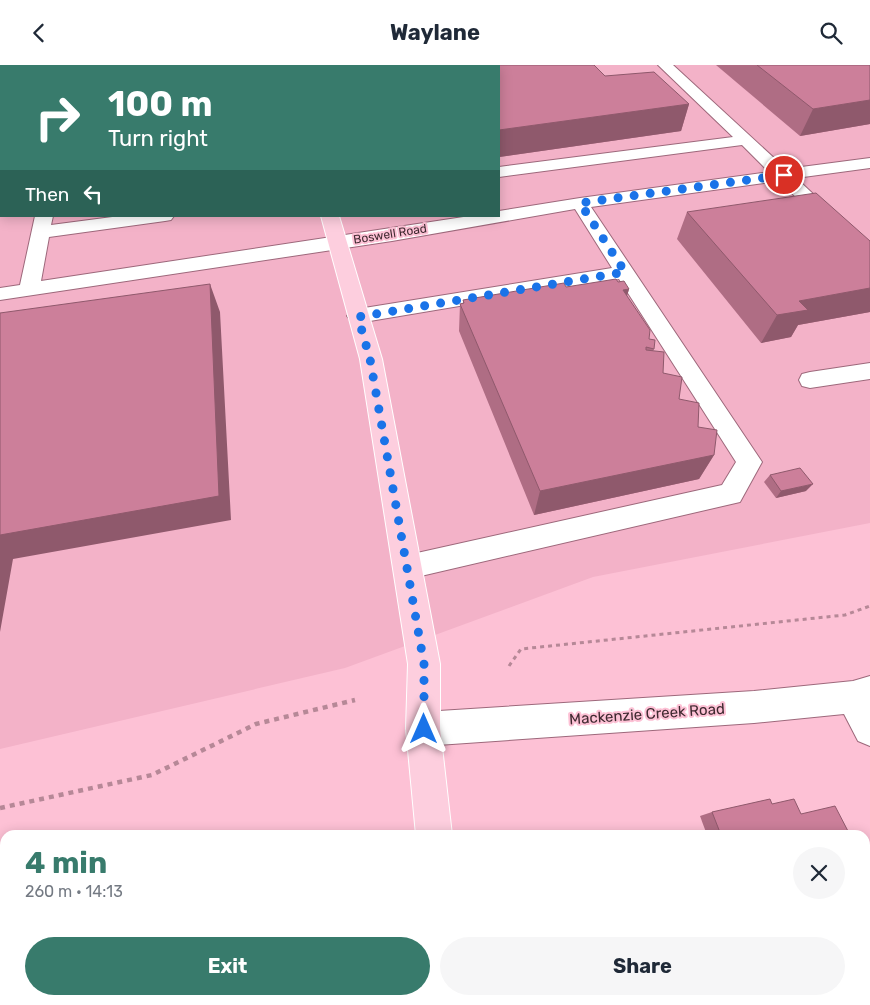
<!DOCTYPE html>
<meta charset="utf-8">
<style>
:root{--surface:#fff;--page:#f6f6f7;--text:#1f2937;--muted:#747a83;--accent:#387b6c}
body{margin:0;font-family:Rubik,sans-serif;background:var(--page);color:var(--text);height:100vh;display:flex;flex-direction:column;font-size:19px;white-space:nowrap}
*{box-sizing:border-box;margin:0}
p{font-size:16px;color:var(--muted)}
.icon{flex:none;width:28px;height:28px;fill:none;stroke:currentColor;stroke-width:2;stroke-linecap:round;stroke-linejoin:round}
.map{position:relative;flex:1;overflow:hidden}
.details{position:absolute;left:0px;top:765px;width:870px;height:175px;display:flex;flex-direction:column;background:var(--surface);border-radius:15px 15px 0 0;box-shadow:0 2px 12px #0003}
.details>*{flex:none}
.guide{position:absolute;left:0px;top:0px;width:500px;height:152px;box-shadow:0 2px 12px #0003;background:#387b6c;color:#fff;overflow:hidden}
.pin{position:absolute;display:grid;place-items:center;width:42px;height:42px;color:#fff;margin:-21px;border:2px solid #fff;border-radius:50%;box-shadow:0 1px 5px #0007}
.me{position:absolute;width:55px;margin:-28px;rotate:0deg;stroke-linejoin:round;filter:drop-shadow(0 0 4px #0008)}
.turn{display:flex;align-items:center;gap:18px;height:105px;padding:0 25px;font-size:22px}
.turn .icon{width:65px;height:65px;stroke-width:2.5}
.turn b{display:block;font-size:35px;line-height:42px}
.then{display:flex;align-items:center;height:48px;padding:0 25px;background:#0003;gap:10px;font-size:19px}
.round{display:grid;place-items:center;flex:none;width:52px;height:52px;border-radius:26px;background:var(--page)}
.headline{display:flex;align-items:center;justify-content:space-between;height:85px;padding:0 25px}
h1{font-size:30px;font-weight:700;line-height:38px;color:var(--accent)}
.button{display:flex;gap:10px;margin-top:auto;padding:10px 25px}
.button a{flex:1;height:58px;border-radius:30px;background:var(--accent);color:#fff;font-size:20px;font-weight:700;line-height:58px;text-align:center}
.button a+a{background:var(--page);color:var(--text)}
header{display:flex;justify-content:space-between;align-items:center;height:65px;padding:0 25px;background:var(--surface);font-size:22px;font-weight:700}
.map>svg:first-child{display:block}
.built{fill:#f3b2c8;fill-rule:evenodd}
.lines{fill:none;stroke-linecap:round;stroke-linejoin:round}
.minor-casing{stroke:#9d687b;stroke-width:2}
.major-casing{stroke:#fff;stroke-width:2}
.path-far1{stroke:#b68897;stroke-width:3;stroke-dasharray:4 4;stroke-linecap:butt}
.path{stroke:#b68897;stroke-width:4.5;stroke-dasharray:5 5;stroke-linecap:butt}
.minor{fill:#fff;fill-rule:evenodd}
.major{fill:#fdcede;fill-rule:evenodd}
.wall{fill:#af6d84}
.shaded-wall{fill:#8f596c}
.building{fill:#cc7f9a;stroke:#8f596c}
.route{stroke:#1a73e8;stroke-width:9;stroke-dasharray:0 16.2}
.labels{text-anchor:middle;stroke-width:4;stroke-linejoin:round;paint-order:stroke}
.far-street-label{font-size:12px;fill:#3f2930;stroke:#fdc1d5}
.street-label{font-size:15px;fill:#3f2930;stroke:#fdc1d5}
</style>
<header><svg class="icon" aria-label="back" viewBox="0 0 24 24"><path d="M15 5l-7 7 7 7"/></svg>Waylane<svg class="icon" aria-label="search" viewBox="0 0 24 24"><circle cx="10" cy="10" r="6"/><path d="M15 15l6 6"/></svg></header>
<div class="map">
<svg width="870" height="940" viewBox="0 0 870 940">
<rect width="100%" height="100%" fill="#fdc1d5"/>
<!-- built -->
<path class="built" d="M0 0H870V458L593 512 345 603 0 684ZM1 1H499V151H1Z"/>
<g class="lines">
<defs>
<g id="minor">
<rect x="65" y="0" width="14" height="1"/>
<polygon points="221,0 235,0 236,1 222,1"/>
<polygon points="369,0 383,0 384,1 370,1"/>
<polygon points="658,0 673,0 786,104 870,93 870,103 796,113 870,182 870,198 863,196 779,116 591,142 762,397 740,437 408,514 398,511 394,502 398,493 408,490 722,420 736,397 619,214 358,258 351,256 347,251 351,246 358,244 612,203 575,144 392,176 0,235 0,223 20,220 35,151 53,151 51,160 120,151 174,151 171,155 165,156 49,172 41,216 470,151 499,151 499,146 580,133 769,107 742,80 499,112 499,102 733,72"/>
<polygon points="870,298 870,314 810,323 802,321 799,315 802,309 810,307"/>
<polygon points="870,611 870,681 858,676 844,649 754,658 423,681 411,676 406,664 411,652 423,647 754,626 853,616"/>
</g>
<g id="major">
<rect x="281" y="0" width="14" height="1"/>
<polygon points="321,151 339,151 382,294 440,599 440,664 452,770 416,770 406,664 408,599 360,294"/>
<rect x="422" y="935" width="42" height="5"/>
</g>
</defs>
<!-- minor casing -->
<use href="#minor" class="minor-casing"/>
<!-- major casing -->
<use href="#major" class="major-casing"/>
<!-- path-far1 -->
<polyline class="path-far1" points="509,601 521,584 845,550 870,541"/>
<!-- path -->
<polyline class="path" points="0,743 152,710 256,659 355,635"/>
<!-- minor -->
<use href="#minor" class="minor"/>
<!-- major -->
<use href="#major" class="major"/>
</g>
<!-- wall -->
<g class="wall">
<polygon points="405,0 594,0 605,11 689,39 681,66 499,92 499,1 406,1"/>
<polygon points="716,0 870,0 870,59 800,71"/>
<polygon points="687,147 870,176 870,247 798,260 791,272 761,278 677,174"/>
<polygon points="618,217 629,224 627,231 654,284 653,286 663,308 679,334 698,362 714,390 699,414 534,450 459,266 460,239 463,238 463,235 566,222"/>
<polygon points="770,410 806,426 776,433 764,417"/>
<polygon points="772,739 801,749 850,770 707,770 700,751 712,747"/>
<polygon points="870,848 870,940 753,940 751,935 865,935 865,850"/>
</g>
<!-- shaded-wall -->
<g class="shaded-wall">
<polygon points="870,35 870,59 800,71 813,44"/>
<polygon points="689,39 681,66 499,92 499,65"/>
<polygon points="210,219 220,247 231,455 13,494 0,567 0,470"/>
<polygon points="870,223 870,247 798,260 791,272 761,278 777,250 799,236"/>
<polygon points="629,224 621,251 623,225"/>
<polygon points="714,390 699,414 534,450 540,426"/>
<polygon points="813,419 806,426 776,433 781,426"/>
<polygon points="0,844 5,846 5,854 0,852"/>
<polygon points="5,897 5,933 1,940 0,940 0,906"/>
<polygon points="127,935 144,935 141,940 124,940"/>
</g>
<!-- building -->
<g class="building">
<rect x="75" y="0" width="124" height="1"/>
<polygon points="421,0 594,0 605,11 654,7 689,39 499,65 499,1 422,1"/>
<polygon points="757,0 870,0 870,35 813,44"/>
<polygon points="816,128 870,176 870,223 799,236 808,245 777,250 687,147"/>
<polygon points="616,214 618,217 624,216 629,224 623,225 650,265 649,274 655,275 654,284 646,282 646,285 664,287 663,308 682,312 679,334 699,338 698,362 717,365 714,390 540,426 460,239 464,238 463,235 564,218 566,222"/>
<polygon points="210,219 219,431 0,470 0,248"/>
<polygon points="800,403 813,419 781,426 770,410"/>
<polygon points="770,734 772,739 794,734 801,749 835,741 850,770 721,770 712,747"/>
<polygon points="0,852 5,854 5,897 0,906"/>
<polygon points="870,858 870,940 774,940 772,935 865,935 865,859"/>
<polygon points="52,935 127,935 124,940 55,940 56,939"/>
</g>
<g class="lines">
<!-- route -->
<polyline class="route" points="424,664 424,599 370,294 358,252 625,207 580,138 784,110"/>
</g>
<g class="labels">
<!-- far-street labels -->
<g class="far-street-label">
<text transform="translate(390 169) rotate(-9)" y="4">Boswell Road</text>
</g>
<!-- street labels -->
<g class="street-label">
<text transform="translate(647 649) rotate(-4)" y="5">Mackenzie Creek Road</text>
</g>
</g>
</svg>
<div class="pin" style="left:784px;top:110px;background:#d93025"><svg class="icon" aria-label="arrive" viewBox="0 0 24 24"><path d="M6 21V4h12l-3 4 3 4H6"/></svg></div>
<svg class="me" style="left:424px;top:664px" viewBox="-20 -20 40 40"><path d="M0-17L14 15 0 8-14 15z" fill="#1a73e8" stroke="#fff" stroke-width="4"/></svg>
<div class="guide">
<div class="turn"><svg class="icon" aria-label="right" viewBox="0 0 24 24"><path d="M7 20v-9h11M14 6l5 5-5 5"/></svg><div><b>100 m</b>Turn right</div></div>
<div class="then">Then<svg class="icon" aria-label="left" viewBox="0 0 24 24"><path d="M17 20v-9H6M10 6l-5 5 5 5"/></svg></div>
</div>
<section class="details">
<div class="headline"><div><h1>4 min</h1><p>260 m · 14:13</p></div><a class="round"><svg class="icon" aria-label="close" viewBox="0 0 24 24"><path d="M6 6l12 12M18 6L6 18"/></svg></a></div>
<div class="button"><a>Exit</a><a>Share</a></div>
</section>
</div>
